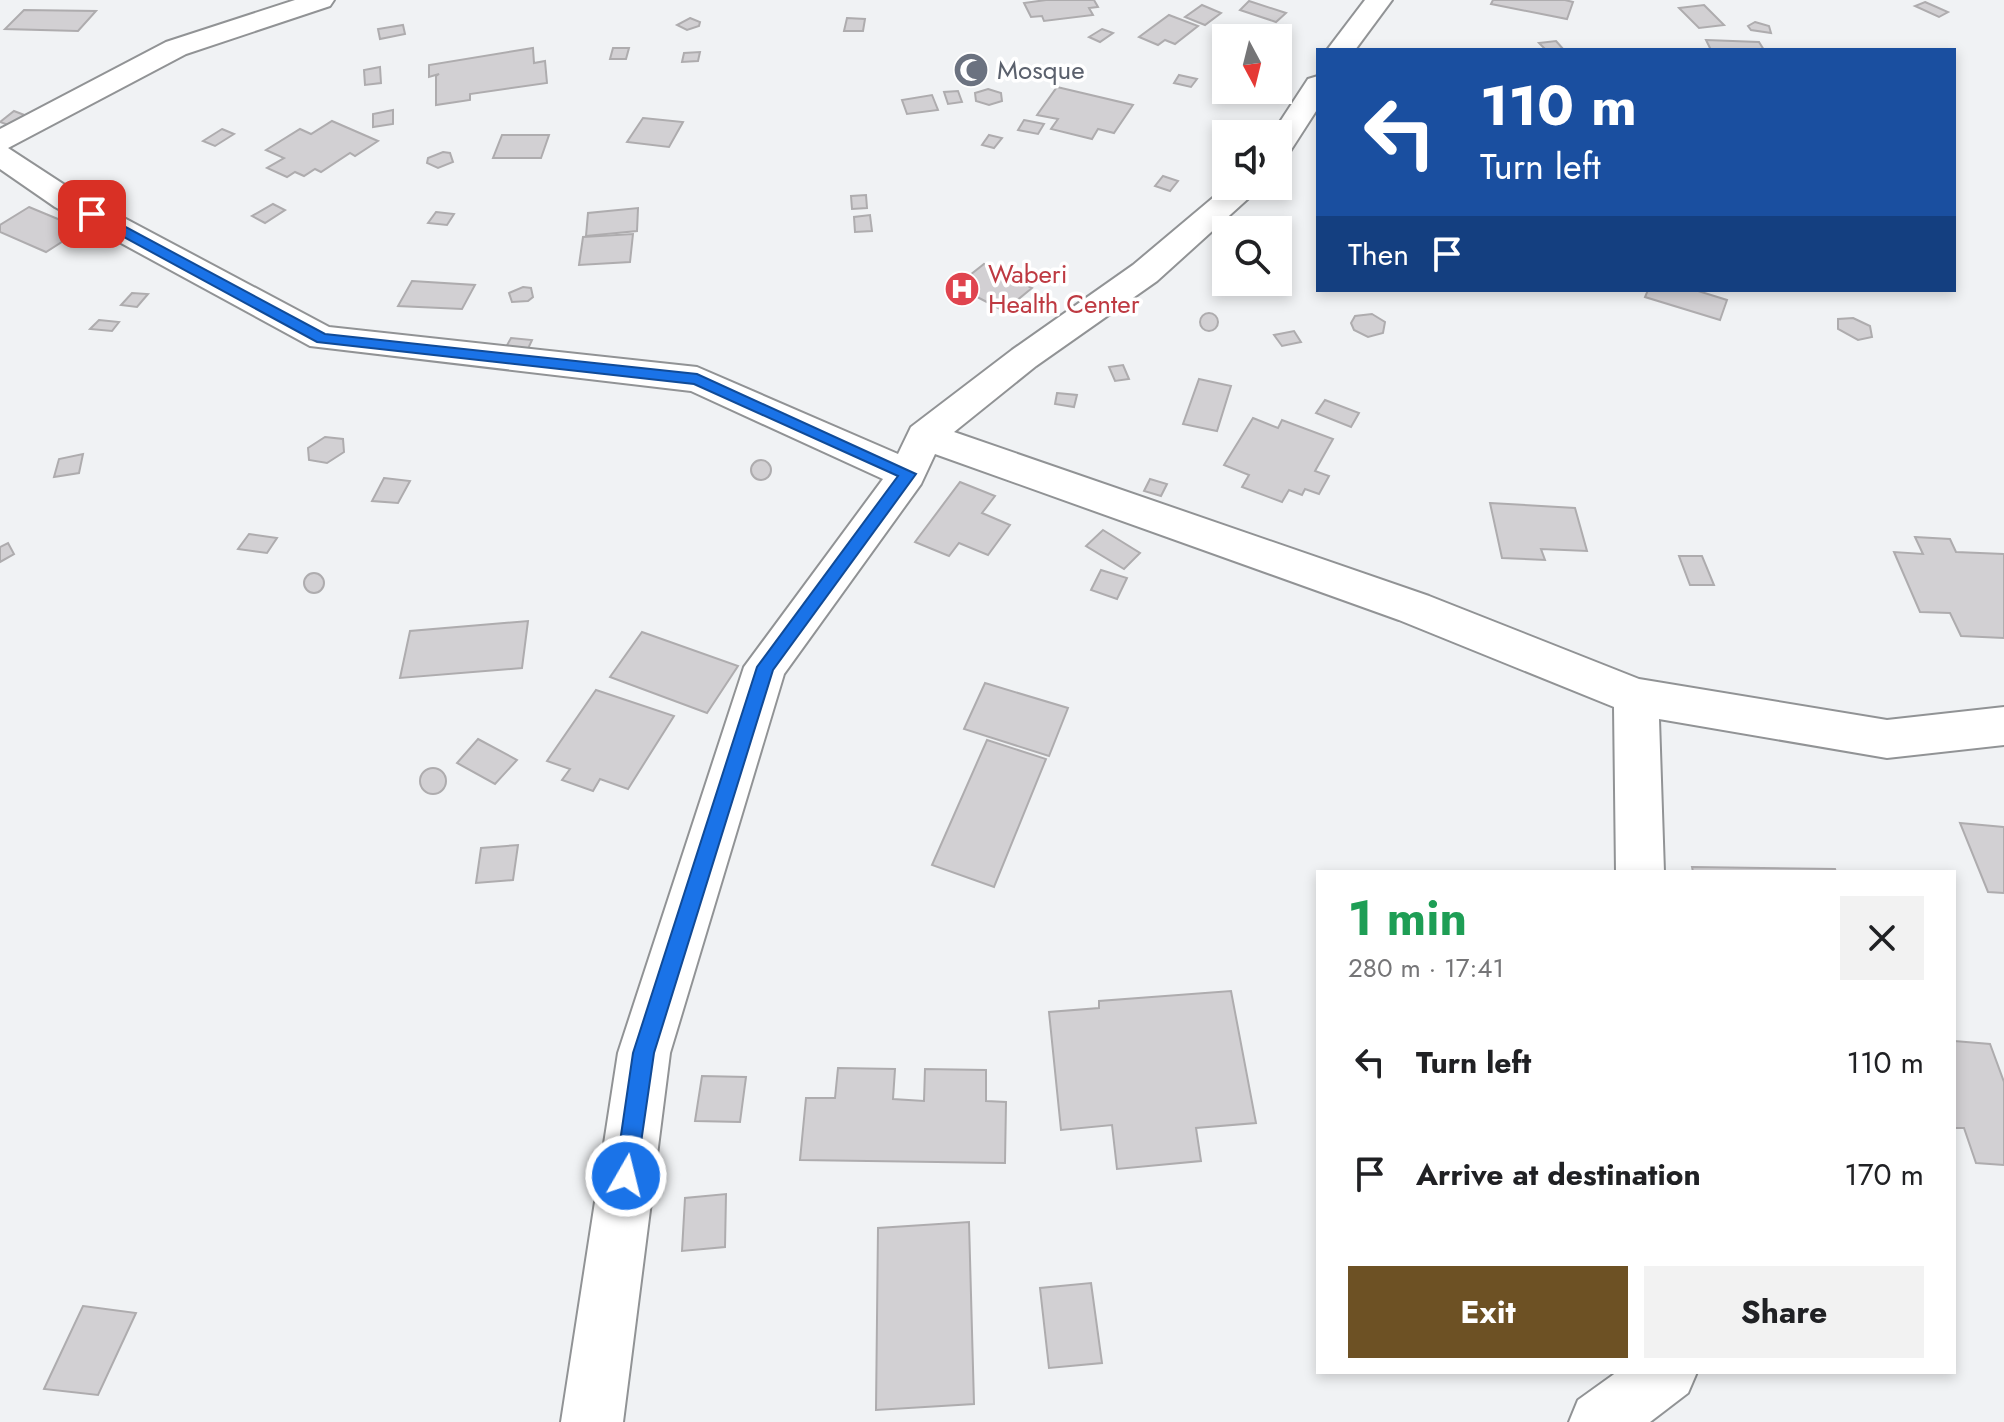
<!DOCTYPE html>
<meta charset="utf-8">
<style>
:root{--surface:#fff;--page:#f2f2f2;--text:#202124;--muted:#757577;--accent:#6d5124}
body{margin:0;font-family:Jost,sans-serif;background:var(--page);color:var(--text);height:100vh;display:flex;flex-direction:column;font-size:30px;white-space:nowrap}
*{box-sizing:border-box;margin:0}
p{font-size:26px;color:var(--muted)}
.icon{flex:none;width:44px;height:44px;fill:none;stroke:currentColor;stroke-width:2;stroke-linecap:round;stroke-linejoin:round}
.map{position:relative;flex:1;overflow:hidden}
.side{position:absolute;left:1316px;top:870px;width:640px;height:504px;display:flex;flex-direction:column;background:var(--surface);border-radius:0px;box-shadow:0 4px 12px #0003}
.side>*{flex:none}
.guide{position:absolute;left:1316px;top:48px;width:640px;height:244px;border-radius:0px;box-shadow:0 4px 12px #0003;background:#1a4fa0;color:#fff;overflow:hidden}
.needle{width:52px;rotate:173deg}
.buttons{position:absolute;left:1212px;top:24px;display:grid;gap:16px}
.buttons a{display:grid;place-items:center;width:80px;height:80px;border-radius:0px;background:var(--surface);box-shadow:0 4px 12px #0003;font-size:40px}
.pin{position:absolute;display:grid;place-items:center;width:68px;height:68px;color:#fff;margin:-34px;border-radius:16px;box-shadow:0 4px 12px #0006}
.me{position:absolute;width:88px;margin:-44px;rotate:8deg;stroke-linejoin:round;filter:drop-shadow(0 0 6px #0008)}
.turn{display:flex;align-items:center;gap:28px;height:168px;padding:0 32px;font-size:36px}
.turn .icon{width:104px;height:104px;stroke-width:2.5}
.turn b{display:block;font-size:56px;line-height:68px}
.then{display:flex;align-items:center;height:76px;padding:0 32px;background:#0003;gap:16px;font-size:30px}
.round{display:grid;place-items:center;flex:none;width:84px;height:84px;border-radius:0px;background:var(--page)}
.headline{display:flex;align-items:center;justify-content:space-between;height:136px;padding:0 32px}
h1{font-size:48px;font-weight:700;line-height:60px;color:#1e9e55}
.cta{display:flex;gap:16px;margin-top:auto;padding:16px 32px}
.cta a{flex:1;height:92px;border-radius:0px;background:var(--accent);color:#fff;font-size:32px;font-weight:700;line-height:92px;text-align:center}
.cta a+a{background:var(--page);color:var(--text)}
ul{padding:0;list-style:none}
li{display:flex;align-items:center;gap:24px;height:112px;padding:0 32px}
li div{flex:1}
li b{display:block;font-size:30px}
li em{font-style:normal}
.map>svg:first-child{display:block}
.building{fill:#d2d0d3;stroke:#aeacae;stroke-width:2}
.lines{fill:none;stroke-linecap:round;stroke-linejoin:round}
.street-casing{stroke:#919395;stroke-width:4}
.street{fill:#fff;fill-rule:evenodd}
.route{fill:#1a73e8;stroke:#114b97;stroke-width:2}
.labels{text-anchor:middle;stroke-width:7;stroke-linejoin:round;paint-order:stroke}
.far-worship-label{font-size:26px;fill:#5b616d;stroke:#fff;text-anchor:start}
.far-health-label{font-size:26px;fill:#be3a42;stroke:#fff;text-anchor:start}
</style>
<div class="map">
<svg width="2004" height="1422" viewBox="0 0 2004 1422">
<rect width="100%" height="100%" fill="#f0f2f4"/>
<!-- building -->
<g class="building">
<polygon points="1046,0 1094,0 1098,7 1089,8 1093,15 1044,21 1042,16 1031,17 1024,3"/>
<polygon points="1493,0 1565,0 1573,2 1567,19 1491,4"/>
<polygon points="1249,1 1286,13 1276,22 1240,10"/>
<polygon points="1925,2 1948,12 1939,17 1915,6"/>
<polygon points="1202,5 1221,13 1205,25 1185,17"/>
<polygon points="1704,5 1724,25 1699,28 1679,8"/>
<polygon points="24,10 96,11 78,31 5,29"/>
<polygon points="1169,15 1198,26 1175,44 1165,40 1158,45 1139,37"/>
<polygon points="690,18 700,22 699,26 687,30 677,25"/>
<polygon points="847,18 865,19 863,31 844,31"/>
<polygon points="1755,22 1769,26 1771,33 1751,30 1748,26"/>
<polygon points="403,25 405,34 380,39 378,29"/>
<polygon points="1102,29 1113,33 1100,42 1089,37"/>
<polygon points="1706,40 1759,42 1764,50 1711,50"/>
<polygon points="1556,41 1564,50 1546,50 1539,43"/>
<polygon points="533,48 534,63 545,61 547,83 470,94 470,100 436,105 436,76 439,74 429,77 429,65"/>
<polygon points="613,48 629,48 626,59 610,59"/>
<polygon points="700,52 698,61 682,62 684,53"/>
<polygon points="380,67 381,83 365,85 364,70"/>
<polygon points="1179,75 1197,79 1191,87 1174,83"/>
<polygon points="1057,87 1133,105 1114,133 1098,129 1092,139 1051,129 1058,119 1037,115"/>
<polygon points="988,89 1001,93 1002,101 989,105 976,101 975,93"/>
<polygon points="958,91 962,102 948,104 944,92"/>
<polygon points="932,95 938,110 907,114 902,100"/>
<polygon points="393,110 393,124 373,127 373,114"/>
<polygon points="14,111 27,116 11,126 0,122"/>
<polygon points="643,118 683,122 669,147 627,142"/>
<polygon points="1024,120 1044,124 1038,134 1018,130"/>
<polygon points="332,121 378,141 355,156 350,153 321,172 315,169 304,176 295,172 287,177 267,168 284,158 266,150 300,129 311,134"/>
<polygon points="222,129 234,134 215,146 203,141"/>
<polygon points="502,135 549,135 541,158 493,158"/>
<polygon points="989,135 1002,138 994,148 982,145"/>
<polygon points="443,152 450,153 453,162 438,168 427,163 428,158"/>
<polygon points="1163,176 1178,181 1170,191 1155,186"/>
<polygon points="866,195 867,208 852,209 851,196"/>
<polygon points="273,204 285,210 265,223 252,216"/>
<polygon points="29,207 82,229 46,252 0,232 0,225"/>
<polygon points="638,208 637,231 586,236 588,213"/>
<polygon points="436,212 454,214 447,225 428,223"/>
<polygon points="870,215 872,231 855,232 854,217"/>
<polygon points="633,234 630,262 579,265 583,237"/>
<polygon points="984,264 1032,288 1004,311 956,286"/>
<polygon points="412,281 475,285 462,309 398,306"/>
<polygon points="523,287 531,288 533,297 528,301 512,302 509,293"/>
<polygon points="1648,290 1695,290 1727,300 1720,320 1645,297"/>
<polygon points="132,293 148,294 137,307 121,305"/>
<circle cx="1209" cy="322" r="9"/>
<polygon points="1372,314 1385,322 1383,333 1368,337 1354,330 1351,323 1355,316"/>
<polygon points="1853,318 1870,326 1872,337 1858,340 1838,329 1838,319"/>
<polygon points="99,320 119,322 112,331 90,329"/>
<polygon points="1294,331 1301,342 1282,346 1274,335"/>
<polygon points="511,338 532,340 527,351 505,349"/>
<polygon points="1123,365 1129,379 1115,381 1109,367"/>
<polygon points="1199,379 1231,386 1217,431 1183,424"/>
<polygon points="1057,393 1077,395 1074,407 1055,404"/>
<polygon points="1325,400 1359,413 1351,427 1316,413"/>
<polygon points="1253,418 1278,428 1282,420 1333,439 1315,471 1329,476 1319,494 1305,489 1302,495 1289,490 1282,502 1242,487 1249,475 1224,465"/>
<polygon points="325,437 343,439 344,452 327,463 309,460 308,448"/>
<polygon points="83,454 79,473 54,477 59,459"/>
<circle cx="761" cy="470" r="10"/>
<polygon points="384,478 410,481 398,503 372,501"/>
<polygon points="1150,479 1167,484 1161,496 1144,491"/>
<polygon points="960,482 995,496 982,513 1010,525 988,555 959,543 949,556 915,542"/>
<polygon points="1490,503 1575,508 1587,551 1541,549 1545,560 1502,558"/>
<polygon points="1103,530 1140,553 1124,569 1086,546"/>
<polygon points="249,534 277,538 267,553 238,549"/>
<polygon points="1915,537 1950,539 1956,552 2004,554 2004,638 1961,636 1950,613 1920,612 1894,552 1923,554"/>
<polygon points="8,543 14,554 0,562 0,547"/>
<polygon points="1679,556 1702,556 1714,585 1690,585"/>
<polygon points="1101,570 1127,578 1117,599 1091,590"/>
<circle cx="314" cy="583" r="10"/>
<polygon points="528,621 522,668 400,678 410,631"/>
<polygon points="642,632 738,666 707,713 610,677"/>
<polygon points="985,683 1068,708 1049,756 964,729"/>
<polygon points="596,690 674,716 628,789 600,779 593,791 562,780 570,769 547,761"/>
<polygon points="478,739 517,760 495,784 457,763"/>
<polygon points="987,740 1046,759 994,887 932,865"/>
<circle cx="433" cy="781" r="13"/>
<polygon points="1960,823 2004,827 2004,893 1988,892"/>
<polygon points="518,845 513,880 476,883 481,848"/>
<polygon points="1692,867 1835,869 1836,872 1693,872"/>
<polygon points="1231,991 1256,1123 1196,1128 1201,1161 1117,1169 1112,1125 1061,1130 1049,1012 1099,1008 1099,1001"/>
<polygon points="1954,1041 1990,1044 2004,1082 2004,1165 1976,1163 1964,1128 1954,1128"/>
<polygon points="838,1068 895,1069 893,1099 924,1101 925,1069 986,1070 986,1101 1006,1102 1005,1163 800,1160 806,1098 835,1098"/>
<polygon points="702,1076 746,1077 740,1122 695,1121"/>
<polygon points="726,1194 725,1247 682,1251 685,1198"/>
<polygon points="969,1222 974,1404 876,1410 878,1228"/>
<polygon points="1091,1283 1102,1363 1049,1368 1040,1288"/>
<polygon points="83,1306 136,1313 98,1395 44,1389"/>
</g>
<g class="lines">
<defs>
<g id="street">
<polygon points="295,0 334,0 330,6 186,54 8,148 77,193 329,327 697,367 898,454 911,427 1012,350 1133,265 1227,186 1262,186 1157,281 1036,366 954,432 1429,596 1639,679 1887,720 2004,707 2004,745 1887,758 1659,719 1664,872 1616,872 1614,707 1399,620 935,454 921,484 784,674 670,1053 623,1422 561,1422 618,1053 744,667 883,479 691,391 310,346 55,207 0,169 0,129 166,42"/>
<polygon points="1365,0 1392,0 1355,50 1327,50"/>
<polygon points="1318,76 1318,108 1289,153 1278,156 1278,134 1272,134 1308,79"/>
<polygon points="1617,1372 1697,1372 1688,1393 1650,1422 1569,1422 1578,1400"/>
</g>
</defs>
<!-- street casing -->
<use href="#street" class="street-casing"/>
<!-- street -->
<use href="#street" class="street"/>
</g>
<!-- route -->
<polygon class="route" points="87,211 96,211 325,334 697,374 916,474 773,670 654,1053 635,1184 626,1188 618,1184 615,1176 633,1053 757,667 898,476 694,384 317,342 87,217"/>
<!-- icons -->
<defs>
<symbol id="mosque-disc" viewBox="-11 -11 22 22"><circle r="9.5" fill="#6b7280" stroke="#fff"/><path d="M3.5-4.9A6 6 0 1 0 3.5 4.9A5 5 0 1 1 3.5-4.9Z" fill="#fff"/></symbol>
<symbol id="hospital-disc" viewBox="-11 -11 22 22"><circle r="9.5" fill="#e0444e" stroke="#fff"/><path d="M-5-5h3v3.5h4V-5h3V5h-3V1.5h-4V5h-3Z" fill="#fff"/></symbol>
</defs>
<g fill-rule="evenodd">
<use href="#mosque-disc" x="951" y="50" width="40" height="40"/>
<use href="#hospital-disc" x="942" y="269" width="40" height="40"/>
</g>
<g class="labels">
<!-- far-worship labels -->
<g class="far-worship-label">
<text x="997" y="79">Mosque</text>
</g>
<!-- far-health labels -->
<g class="far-health-label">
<text x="988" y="283">Waberi<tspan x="988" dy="30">Health Center</tspan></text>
</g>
</g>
</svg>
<div class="buttons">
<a><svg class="needle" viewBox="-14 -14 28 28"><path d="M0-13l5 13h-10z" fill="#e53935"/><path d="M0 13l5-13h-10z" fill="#757577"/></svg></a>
<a><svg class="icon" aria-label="sound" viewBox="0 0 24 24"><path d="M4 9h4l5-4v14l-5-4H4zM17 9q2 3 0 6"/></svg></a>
<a><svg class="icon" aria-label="search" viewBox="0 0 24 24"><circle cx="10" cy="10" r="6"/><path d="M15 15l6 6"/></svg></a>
</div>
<div class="pin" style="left:92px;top:214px;background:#d93025"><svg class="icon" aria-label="arrive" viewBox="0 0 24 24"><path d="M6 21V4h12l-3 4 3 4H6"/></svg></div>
<svg class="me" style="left:626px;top:1176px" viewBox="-20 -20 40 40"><circle r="17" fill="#1a73e8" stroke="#fff" stroke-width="3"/><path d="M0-11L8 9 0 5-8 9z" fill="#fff"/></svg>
<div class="guide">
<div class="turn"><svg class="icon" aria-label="left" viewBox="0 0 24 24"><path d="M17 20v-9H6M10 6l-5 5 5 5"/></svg><div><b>110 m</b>Turn left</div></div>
<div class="then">Then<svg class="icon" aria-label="arrive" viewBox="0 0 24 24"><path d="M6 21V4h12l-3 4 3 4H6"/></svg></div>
</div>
<section class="side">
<div class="headline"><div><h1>1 min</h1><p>280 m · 17:41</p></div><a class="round"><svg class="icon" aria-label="close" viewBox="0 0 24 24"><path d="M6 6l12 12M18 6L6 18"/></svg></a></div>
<ul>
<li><svg class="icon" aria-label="left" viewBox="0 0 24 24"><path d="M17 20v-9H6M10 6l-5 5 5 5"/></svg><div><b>Turn left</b></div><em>110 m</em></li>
<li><svg class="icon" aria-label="arrive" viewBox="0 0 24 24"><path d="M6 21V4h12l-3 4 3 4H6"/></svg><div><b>Arrive at destination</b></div><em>170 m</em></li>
</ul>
<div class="cta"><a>Exit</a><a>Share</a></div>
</section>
</div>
